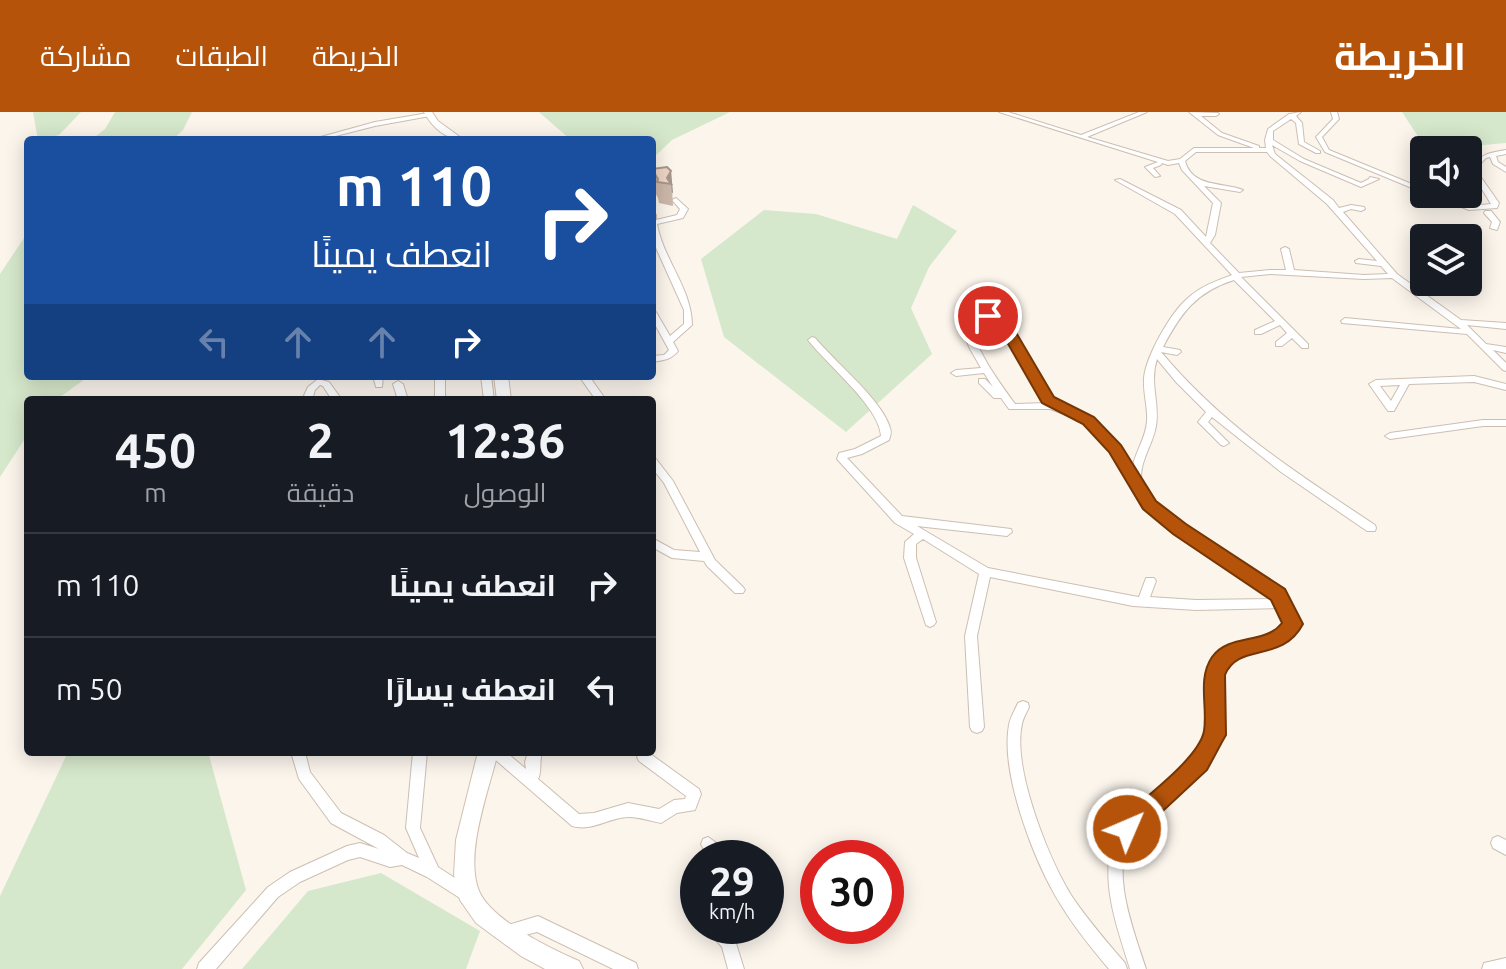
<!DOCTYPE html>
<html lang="ar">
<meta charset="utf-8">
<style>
:root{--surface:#171b24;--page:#242831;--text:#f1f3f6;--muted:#9ea1a6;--line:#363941;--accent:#b45309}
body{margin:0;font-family:Ubuntu,Cairo,sans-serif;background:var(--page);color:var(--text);direction:rtl;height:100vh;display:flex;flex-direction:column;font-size:30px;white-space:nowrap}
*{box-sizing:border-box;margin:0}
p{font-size:26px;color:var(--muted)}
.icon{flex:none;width:44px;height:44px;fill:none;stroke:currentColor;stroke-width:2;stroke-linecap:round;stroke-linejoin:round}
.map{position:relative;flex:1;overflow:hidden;direction:ltr}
.panel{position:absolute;left:24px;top:284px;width:632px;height:360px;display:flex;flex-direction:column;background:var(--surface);border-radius:8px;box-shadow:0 4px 20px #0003;direction:rtl}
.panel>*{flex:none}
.guide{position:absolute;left:24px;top:24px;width:632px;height:244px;border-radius:8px;box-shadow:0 4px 20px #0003;direction:rtl;background:#1a4fa0;color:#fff;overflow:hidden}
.fabs{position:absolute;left:1410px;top:24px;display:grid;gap:16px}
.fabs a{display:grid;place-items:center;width:72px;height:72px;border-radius:8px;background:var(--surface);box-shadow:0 4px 20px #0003;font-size:40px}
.speed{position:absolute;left:680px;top:728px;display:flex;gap:16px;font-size:40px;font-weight:700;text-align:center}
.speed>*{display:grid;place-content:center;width:104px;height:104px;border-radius:50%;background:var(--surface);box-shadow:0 4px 20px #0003;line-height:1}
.speed small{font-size:20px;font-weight:400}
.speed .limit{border:12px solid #d22;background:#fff;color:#111}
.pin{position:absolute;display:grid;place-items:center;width:68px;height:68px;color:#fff;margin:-34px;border:4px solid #fff;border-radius:50%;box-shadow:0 2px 8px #0007}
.me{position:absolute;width:88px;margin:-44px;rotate:45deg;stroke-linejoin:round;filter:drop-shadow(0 0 6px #0008)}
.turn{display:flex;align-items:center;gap:28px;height:168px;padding:0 32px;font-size:36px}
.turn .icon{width:104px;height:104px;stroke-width:2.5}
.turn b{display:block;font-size:56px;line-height:68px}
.lanes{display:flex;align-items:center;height:76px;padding:0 32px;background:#0003;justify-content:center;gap:40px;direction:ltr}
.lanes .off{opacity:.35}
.eta{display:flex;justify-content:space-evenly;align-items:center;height:136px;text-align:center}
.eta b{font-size:48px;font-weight:700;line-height:56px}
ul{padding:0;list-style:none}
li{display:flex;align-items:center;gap:24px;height:104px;padding:0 32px;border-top:2px solid var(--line)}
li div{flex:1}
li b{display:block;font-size:30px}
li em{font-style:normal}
header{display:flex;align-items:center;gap:48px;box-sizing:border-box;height:112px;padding:0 40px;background:var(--accent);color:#fff}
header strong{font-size:38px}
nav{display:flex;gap:44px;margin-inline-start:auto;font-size:28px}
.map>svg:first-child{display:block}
.green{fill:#d6e8cb}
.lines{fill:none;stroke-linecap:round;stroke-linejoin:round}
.street-casing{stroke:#cdbeb2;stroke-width:2}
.secondary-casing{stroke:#d2c0b2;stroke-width:2}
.street{fill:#fff;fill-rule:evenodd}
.secondary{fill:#fff;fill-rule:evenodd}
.wall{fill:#cdb8aa}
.shaded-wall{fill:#a7968b}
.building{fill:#eed6c6;stroke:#a7968b;stroke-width:2}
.route{fill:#b45309;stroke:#753606;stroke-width:2}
</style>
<header>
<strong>الخريطة</strong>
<nav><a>الخريطة</a><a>الطبقات</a><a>مشاركة</a></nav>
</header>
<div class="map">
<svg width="1506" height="857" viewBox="0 0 1506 857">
<rect width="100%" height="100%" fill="#fbf5ec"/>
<!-- green -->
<g class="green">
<polygon points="33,0 81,0 59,23 38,28"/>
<polygon points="115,0 192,0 183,18 172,28 91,28 105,17"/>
<polygon points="539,0 730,0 672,28 652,47 652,28 571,28"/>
<polygon points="1402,0 1506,0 1506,31 1427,38"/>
<polygon points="913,93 957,119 929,155 911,196 932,242 846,320 724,225 701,147 764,98 816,102 897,127"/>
<polygon points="28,120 28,264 89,264 56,288 28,288 28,322 0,365 0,162"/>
<polygon points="68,640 208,640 246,778 182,857 0,857 0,784"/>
<polygon points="381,761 480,819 466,857 242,857 308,779"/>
</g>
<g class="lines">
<defs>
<g id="street">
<path d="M999 0H1008L1081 23 1139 0H1147L1087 25 1168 49 1180 47 1194 36H1254L1218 23 1189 0 1218 1 1219 2 1216 4H1201L1222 21 1259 34V36H1266L1265 28 1268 17 1289 2 1301 0 1296 4 1302 11 1304 30 1320 39V41H1316L1299 32 1296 11 1291 7 1273 19V28L1304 47 1361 71 1369 67 1370 65 1379 67 1361 75 1300 49 1272 33 1275 42 1333 88 1339 96 1351 93 1364 95 1365 97 1361 99 1351 97 1343 100 1397 162 1461 208 1506 211V217L1467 213 1486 232 1506 235V241L1493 238 1506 251V259L1503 258 1467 222 1342 211 1341 209 1345 206 1461 217 1392 166 1364 167 1270 162 1241 165 1308 232V236H1302L1292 226 1282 234H1276V230L1287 221 1280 213 1261 222H1255V218L1275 209 1234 168C1196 180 1181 201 1163 235L1180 238 1181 240 1177 243 1161 240C1224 315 1295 360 1375 413L1376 416 1375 419H1367L1281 360 1212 305 1208 310 1229 331 1224 334 1221 333 1198 310 1206 300 1176 270 1157 247C1149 272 1160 290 1156 314 1153 333 1137 353 1142 372 1149 400 1255 462 1282 480L1288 488 1299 512C1279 545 1246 527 1227 551 1212 569 1230 607 1217 634 1205 658 1183 675 1163 691 1152 700 1140 709 1132 721 1109 759 1134 819 1146 857H1130C1116 811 1093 754 1123 709 1130 700 1141 692 1150 684 1170 668 1194 652 1206 628 1220 600 1195 564 1221 540 1240 523 1270 532 1287 511L1279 496 1196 498 1133 494 990 465 977 524 984 615 982 619 977 621 972 619 970 615 965 524 979 462 923 427 916 432V446L936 510 934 513 930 515 926 513 904 446 905 430 914 422 895 411 837 347 839 341 855 337 881 324C879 294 827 253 808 228L812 225 815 226C834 249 883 289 890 316 892 321 890 324 889 328L862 342 847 346 902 404 1011 417 1012 420 1007 424 917 414 988 456 1133 484 1139 485 1146 466H1154L1156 469 1150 485 1196 488 1274 487 1175 420 1145 396 1111 338 1086 310 1050 297H1009L1001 286H994L979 271V267H985L993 275 984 261 956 264 951 261 956 258 981 256 969 235 962 213 971 202C1007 199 1025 236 1040 264 1044 271 1047 280 1051 286 1061 298 1077 298 1090 305 1106 313 1123 341 1132 357 1135 340 1146 326 1147 309 1148 295 1143 281 1144 266 1146 244 1171 200 1188 186 1201 174 1216 169 1232 163L1175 102 1115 68 1120 67 1181 98 1206 125 1213 91 1182 58 1179 51 1168 53 1162 51 1161 53 1153 56 1160 64 1155 65 1145 55 1158 50ZM1196 40H1267L1270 44 1327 92 1377 149 1359 147 1355 149 1356 151 1381 154 1388 162 1364 163 1294 158 1289 137 1285 135 1281 137 1286 158H1270L1239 161 1210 131 1215 123 1221 91 1204 74 1240 80 1243 78C1223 70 1192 76 1185 49ZM976 207C1014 209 1027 266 1046 291L1015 292C996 266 980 244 970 213Z"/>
<polygon points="1331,0 1337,0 1339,7 1322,25 1329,38 1424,77 1424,81 1325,40 1316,25 1333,7"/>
<polygon points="428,1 430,2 430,4 375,14 320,28 310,28 375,10"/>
<polygon points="525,26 536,28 522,28"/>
<path d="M1506 38V42L1496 44 1498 50 1506 55V60L1493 52 1490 45 1486 46 1478 54V61L1499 91 1497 96 1469 98 1429 82H1438L1470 94 1491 92 1472 61V54C1483 41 1490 41 1506 38Z"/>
<polygon points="1423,66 1424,66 1424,71 1420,68"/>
<path d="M676 86 688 97 683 106 657 112C663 147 692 177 692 213L673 230 678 239C671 248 663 248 652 250V244L664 243 669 238 652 207V197L656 200 670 224 684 212V198L652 127V101L656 103V108L677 103 680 97 672 88Z"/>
<polygon points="1485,99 1491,99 1500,110 1497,118 1490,116 1492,110 1484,101"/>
<polygon points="373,264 383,264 382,275 376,275"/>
<rect x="435" y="264" width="10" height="24"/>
<polygon points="481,264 491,264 494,288 484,288"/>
<polygon points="579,264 589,264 606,288 596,288"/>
<path d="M1474 264 1506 272V278L1474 270 1409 272 1394 299H1388L1369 272 1376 268ZM1400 273 1391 289 1380 274Z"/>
<polygon points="318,267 329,270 342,288 332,288 323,274 320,273 315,278 312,288 302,288 308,275"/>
<polygon points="398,269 403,272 408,288 398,288 393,272"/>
<polygon points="1483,308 1506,308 1506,314 1483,314 1390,327 1385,324 1390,321"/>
<polygon points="652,346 656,347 673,369 715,448 743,475 745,478 743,481 735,481 707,454 704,449 672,446 652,435 652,426 674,438 700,440 664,371 652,356"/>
<path d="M1023 589 1028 591 1029 595C1027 600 1023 606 1022 612 1012 656 1048 745 1071 783 1087 807 1106 829 1125 851L1127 857H1109C1092 837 1075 816 1061 793 1035 752 1000 662 1009 613 1010 606 1015 598 1018 591Z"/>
<polygon points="291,640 305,640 310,660 341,701 384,723 407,741 419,746 406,716 413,640 427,640 420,716 438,755 473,778 476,783 473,788 468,791 463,788 427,765 402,753 390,755 360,745 348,748 300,770 278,785 216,857 197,857 199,851 268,775 290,760 347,734 360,731 379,737 331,711 299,667"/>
<path d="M489 640H506L526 657 525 650 528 640H542C539 650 542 660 538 667L579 702 594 701 628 691 659 697 674 688 685 687 686 684 639 649 637 645 641 640 649 641 699 677 701 682 695 698 677 701 661 711C651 709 639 705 629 705 609 705 593 720 572 714L491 644Z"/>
<polygon points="1498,724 1506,728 1506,743 1493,736 1491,731 1493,726"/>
<path d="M708 725 731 741 733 746C720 746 707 747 701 732L703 727Z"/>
<polygon points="538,804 636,851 638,857 613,857 537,820 506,828 501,825 498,820 501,815"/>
<polygon points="705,814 723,814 734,825 744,857 728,857 722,835 708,819"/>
<polygon points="1506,846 1506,857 1482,857 1484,851"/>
</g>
<g id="secondary">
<path d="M424 0H432L438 9 464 28C446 28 432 15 424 0Z"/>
<polygon points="494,264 508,264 511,288 497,288"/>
<path d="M478 640H498C489 678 464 742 479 779 491 808 551 837 579 849L583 857H545L521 844 476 811 460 788 454 763 456 728Z"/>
</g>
</defs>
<!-- street casing -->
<use href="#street" class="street-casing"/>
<!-- secondary casing -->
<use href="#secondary" class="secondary-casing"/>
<!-- street -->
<use href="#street" class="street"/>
<!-- secondary -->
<use href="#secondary" class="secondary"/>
</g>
<!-- wall -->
<polygon class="wall" points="652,57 671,59 673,94 659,91 658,86 654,79"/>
<!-- shaded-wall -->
<polygon class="shaded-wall" points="671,59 673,80 672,82 671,72 667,66"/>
<!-- building -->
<polygon class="building" points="667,55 671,59 667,66 671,72 657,70 658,67 652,57"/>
<!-- route -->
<path class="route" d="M988 200 1014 217 1054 285 1094 305 1121 333 1156 389 1186 412 1285 477 1303 512C1282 552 1238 530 1225 563L1226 623 1222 630 1207 658 1135 725 1127 728 1119 725 1115 717 1119 709C1140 689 1199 647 1204 619 1208 595 1197 567 1212 545 1229 521 1265 533 1282 511L1271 488 1173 422 1143 397 1109 340 1083 312 1042 291 1003 223 981 204Z"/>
</svg>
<div class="fabs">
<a><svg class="icon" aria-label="sound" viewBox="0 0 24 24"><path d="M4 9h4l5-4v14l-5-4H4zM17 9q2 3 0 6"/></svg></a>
<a><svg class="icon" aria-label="layers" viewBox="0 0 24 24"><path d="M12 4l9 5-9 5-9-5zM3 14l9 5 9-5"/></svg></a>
</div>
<div class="speed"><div>29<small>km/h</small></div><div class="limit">30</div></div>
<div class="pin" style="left:988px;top:204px;background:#d93025"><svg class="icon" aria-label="arrive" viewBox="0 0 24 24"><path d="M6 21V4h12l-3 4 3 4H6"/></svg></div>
<svg class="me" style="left:1127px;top:717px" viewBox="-20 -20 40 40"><circle r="17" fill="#b45309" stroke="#fff" stroke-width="3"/><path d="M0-11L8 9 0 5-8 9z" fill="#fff"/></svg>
<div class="guide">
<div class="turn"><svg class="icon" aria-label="right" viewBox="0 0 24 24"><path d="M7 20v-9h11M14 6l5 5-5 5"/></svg><div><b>110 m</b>انعطف يمينًا</div></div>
<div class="lanes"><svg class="icon off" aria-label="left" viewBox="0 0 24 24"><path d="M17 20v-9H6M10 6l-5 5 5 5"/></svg><svg class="icon off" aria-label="ahead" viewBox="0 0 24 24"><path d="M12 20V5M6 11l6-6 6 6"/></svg><svg class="icon off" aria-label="ahead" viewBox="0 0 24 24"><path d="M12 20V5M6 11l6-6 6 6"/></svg><svg class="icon" aria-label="right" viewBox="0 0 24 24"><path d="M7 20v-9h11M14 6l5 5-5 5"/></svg></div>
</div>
<section class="panel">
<div class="eta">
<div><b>12:36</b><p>الوصول</p></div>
<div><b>2</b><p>دقيقة</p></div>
<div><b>450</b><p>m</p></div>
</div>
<ul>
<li><svg class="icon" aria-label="right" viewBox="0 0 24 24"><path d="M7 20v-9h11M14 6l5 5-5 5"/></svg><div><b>انعطف يمينًا</b></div><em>110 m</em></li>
<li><svg class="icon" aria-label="left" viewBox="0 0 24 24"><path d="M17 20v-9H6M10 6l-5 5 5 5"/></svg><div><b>انعطف يسارًا</b></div><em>50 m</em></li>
</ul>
</section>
</div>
